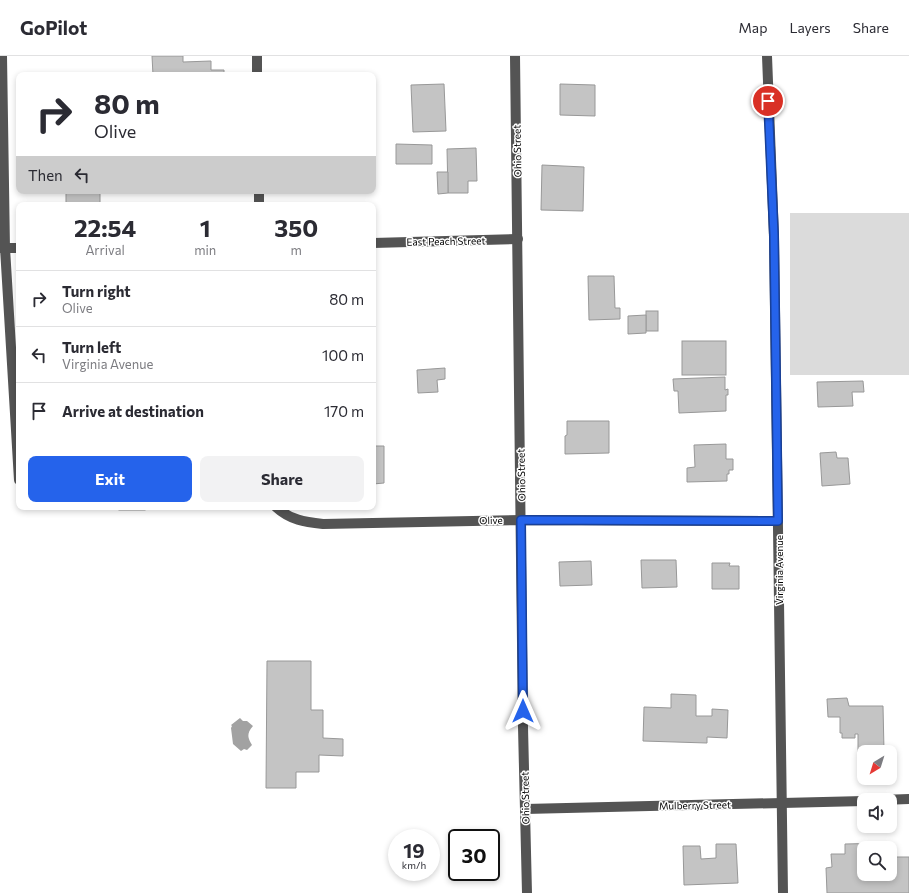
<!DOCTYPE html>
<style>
:root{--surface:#fff;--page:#f2f2f3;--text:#2b2b33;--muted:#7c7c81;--line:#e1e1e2;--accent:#2563eb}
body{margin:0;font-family:Commissioner,sans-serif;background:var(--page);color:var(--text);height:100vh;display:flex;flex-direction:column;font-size:15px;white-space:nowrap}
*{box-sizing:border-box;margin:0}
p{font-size:13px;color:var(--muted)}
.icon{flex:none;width:22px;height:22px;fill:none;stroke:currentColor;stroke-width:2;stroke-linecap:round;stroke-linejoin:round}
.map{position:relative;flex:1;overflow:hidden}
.panel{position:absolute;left:16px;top:146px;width:360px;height:308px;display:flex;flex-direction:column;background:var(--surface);border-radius:8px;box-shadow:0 2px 6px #0003}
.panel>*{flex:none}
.top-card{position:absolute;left:16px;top:16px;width:360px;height:122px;border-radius:8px;box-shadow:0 2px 6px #0003;background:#fff;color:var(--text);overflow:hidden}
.needle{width:26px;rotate:218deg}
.buttons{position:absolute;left:857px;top:689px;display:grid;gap:8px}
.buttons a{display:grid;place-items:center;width:40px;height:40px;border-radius:8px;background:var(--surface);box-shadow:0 2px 6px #0003;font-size:20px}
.speed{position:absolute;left:388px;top:773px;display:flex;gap:8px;font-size:20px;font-weight:700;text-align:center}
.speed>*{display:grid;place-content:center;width:52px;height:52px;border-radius:50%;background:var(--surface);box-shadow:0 2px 6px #0003;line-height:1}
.speed small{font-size:10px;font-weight:400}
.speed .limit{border:2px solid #111;border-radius:6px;background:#fff;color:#111}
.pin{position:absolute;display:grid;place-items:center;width:34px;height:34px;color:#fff;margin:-17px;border:2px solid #fff;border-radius:50%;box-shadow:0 1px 4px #0007}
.me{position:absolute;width:44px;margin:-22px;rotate:0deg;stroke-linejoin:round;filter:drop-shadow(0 0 3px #0008)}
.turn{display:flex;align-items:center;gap:14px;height:84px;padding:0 12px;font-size:18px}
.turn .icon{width:52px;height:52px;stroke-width:2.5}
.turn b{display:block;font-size:28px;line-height:34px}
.then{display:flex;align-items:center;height:38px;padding:0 12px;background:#0003;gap:8px;font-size:15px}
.eta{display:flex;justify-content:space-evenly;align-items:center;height:68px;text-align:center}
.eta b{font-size:24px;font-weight:700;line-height:28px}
.button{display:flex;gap:8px;margin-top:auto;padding:8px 12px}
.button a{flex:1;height:46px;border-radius:8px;background:var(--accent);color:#fff;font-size:16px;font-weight:700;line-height:46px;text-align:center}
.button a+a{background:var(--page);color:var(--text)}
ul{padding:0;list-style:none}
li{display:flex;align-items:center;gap:12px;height:56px;padding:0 12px;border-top:1px solid var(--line)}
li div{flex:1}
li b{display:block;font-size:15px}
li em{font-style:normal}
header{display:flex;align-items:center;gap:24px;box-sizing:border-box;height:56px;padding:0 20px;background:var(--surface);border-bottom:1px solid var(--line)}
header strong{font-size:19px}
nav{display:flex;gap:22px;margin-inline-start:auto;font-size:14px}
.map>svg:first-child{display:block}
.green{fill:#dbdbdb}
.water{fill:#a2a2a2}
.building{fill:#c4c4c4;stroke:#989898}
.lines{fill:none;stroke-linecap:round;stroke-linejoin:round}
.minor{stroke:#545454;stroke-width:10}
.route-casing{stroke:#184099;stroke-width:10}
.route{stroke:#2563eb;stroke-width:7}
.labels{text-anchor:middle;stroke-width:3;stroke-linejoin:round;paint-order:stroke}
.street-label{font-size:10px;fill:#000;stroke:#fff}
</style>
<header>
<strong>GoPilot</strong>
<nav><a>Map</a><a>Layers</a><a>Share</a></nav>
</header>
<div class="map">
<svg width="909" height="837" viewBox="0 0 909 837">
<rect width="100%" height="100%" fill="#fff"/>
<!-- green -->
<rect class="green" x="790" y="157" width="119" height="162"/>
<!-- water -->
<path class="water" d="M240 662 243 665H247L253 670C246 678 248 682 252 689L247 694 244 693 241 695 233 688 231 672 232 670 231 669Z"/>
<!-- building -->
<g class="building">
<polygon points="152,0 183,0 183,6 211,5 211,14 224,14 224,19 153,19"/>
<polygon points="444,28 446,75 413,76 411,29"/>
<polygon points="560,28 595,29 595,60 560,59"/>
<polygon points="396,88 432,89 432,108 396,108"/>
<polygon points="476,92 477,125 468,125 468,137 448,137 447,93"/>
<polygon points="542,109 584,111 583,155 541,154"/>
<polygon points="437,116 448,116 448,137 438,138"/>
<rect x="66" y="135" width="34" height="14"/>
<polygon points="588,220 614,220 615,252 620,252 620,263 589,264"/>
<rect x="646" y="255" width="12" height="20"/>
<polygon points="646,259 646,277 628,278 628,260"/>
<rect x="682" y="285" width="44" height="34"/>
<polygon points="445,312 445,323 437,324 438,336 418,337 417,314"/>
<polygon points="725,321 725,334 728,333 728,339 726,339 726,355 679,357 678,335 674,335 673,323"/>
<polygon points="863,325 864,336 852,336 853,350 818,351 817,326"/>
<polygon points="567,365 609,365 609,397 565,398 565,380 567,379"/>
<polygon points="726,388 726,403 733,403 733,414 729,414 729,418 727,418 727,425 687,426 687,412 695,411 694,389"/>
<polygon points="373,390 384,390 384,427 373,428"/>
<polygon points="836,396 837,402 848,402 850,428 822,430 820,397"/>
<rect x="119" y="451" width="26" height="3"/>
<polygon points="641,504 676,504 677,531 642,532"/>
<polygon points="591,505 592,529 560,530 559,506"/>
<polygon points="712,507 730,507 729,510 739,510 739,533 712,533"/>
<polygon points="267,605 311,605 311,654 323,654 323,682 343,683 343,700 319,699 319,716 296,716 296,732 266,732"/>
<polygon points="671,638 696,639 696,660 712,660 712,653 728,654 727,682 707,681 707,687 643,685 644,651 671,652"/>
<polygon points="847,642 849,650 883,650 884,695 858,696 858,678 855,678 855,682 842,682 842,677 840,677 840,661 828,661 827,643"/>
<polygon points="888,787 888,792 864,792 864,818 890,818 890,801 909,801 909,837 827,837 826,812 832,811 831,798 845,798 845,788"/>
<polygon points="716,788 736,788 738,827 684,829 683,790 700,790 701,803 716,802"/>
</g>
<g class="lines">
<!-- minor -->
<g class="minor">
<polyline points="2,0 5,192 19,424"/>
<polyline points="257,0 257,19"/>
<polyline points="515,0 523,671 527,837"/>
<path d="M767 0C769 60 772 121 774 181 779 399 778 618 783 837"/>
<polyline points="259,135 259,149"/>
<polyline points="373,187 518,183"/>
<polyline points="0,192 19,192"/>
<path d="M276 451C290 464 305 466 323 468L521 464 778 465"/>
<polyline points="881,744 909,743"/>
<polyline points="525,753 864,745"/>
</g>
</g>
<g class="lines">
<defs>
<polyline id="route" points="523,655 521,464 778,465 774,179 768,45"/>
</defs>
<!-- route casing -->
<use href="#route" class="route-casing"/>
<!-- route -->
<use href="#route" class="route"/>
</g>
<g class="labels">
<!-- street labels -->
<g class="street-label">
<text transform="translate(517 95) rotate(-91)" y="4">Ohio Street</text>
<text transform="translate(446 185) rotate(-1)" y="4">East Peach Street</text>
<text transform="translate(521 419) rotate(-91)" y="4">Ohio Street</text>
<text transform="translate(491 464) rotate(-1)" y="4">Olive</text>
<text transform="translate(779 514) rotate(-90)" y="4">Virginia Avenue</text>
<text transform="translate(525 742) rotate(-91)" y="4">Ohio Street</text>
<text transform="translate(695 749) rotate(-1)" y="4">Mulberry Street</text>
</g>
</g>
</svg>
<div class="buttons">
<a><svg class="needle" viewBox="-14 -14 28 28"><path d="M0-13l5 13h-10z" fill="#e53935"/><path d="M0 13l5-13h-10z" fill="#7c7c81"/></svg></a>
<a><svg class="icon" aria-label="sound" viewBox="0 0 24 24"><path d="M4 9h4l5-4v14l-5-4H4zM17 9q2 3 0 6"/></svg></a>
<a><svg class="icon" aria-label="search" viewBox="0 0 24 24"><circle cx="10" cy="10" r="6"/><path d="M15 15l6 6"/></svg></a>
</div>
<div class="speed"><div>19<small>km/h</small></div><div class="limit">30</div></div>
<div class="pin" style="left:768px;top:45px;background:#d93025"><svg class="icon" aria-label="arrive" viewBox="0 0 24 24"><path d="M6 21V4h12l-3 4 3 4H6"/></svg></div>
<svg class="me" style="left:523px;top:655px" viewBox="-20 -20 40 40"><path d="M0-17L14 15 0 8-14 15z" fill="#2563eb" stroke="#fff" stroke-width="4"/></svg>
<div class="top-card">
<div class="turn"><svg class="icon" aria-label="right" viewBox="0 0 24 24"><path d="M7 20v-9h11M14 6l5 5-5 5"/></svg><div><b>80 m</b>Olive</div></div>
<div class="then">Then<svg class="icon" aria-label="left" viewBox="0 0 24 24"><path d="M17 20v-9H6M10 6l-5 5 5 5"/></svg></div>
</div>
<section class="panel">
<div class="eta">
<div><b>22:54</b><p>Arrival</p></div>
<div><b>1</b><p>min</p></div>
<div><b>350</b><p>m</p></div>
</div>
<ul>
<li><svg class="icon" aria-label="right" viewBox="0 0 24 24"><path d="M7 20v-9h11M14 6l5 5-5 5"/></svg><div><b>Turn right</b><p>Olive</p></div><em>80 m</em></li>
<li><svg class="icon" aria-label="left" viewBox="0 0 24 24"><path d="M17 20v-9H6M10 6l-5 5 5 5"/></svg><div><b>Turn left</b><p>Virginia Avenue</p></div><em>100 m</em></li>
<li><svg class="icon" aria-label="arrive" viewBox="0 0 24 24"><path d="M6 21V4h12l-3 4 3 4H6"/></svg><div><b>Arrive at destination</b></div><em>170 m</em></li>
</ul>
<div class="button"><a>Exit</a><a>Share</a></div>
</section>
</div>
